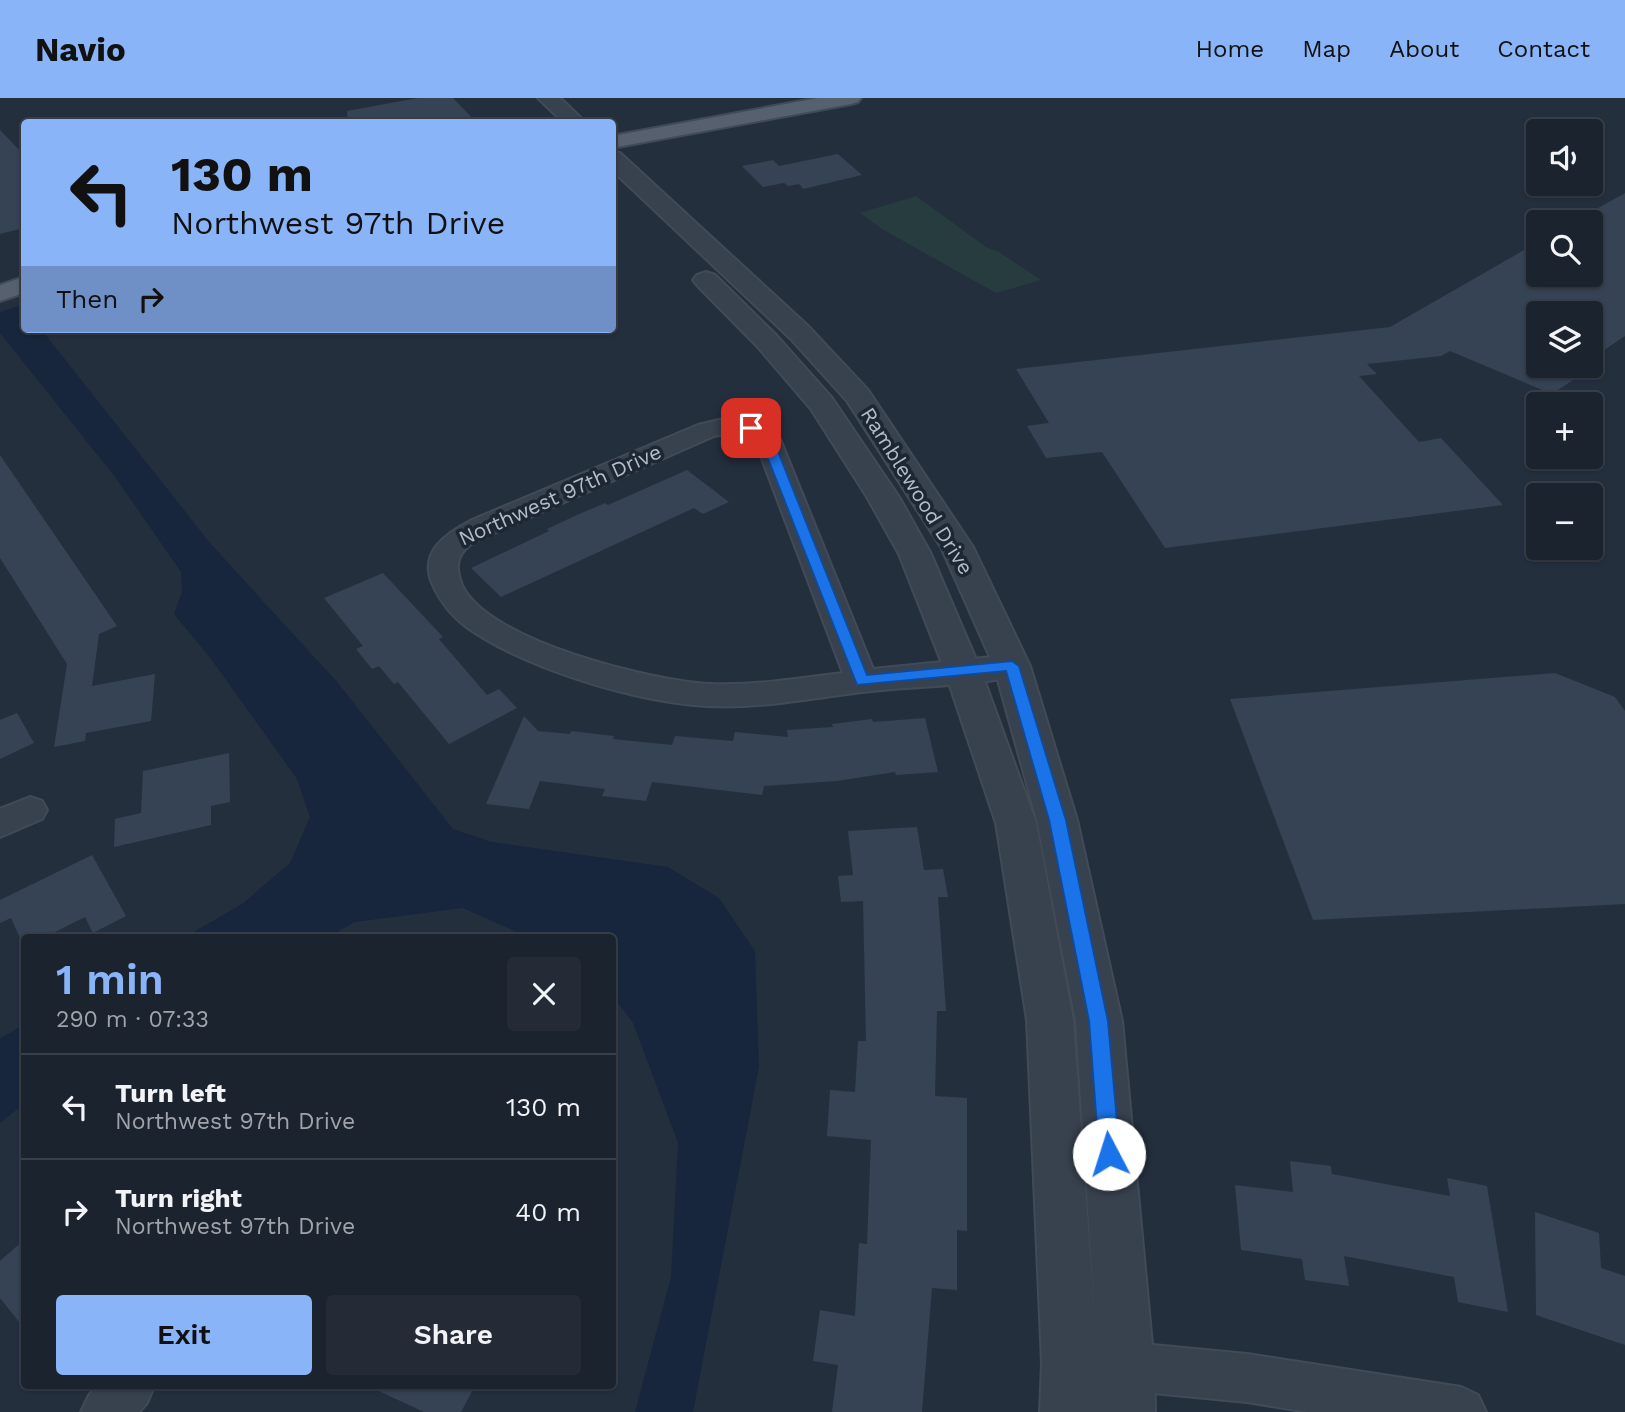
<!DOCTYPE html>
<meta charset="utf-8">
<style>
:root{--surface:#1b232e;--page:#242b36;--text:#f1f3f6;--muted:#a0a4aa;--line:#39404a;--accent:#8ab4f8}
body{margin:0;font-family:"Work Sans",sans-serif;background:var(--page);color:var(--text);height:100vh;display:flex;flex-direction:column;font-size:26px;white-space:nowrap}
*{box-sizing:border-box;margin:0}
p{font-size:23px;color:var(--muted)}
.icon{flex:none;width:38px;height:38px;fill:none;stroke:currentColor;stroke-width:2;stroke-linecap:round;stroke-linejoin:round}
.map{position:relative;flex:1;overflow:hidden}
.drawer{position:absolute;left:21px;top:836px;width:595px;height:455px;display:flex;flex-direction:column;background:var(--surface);border-radius:7px;box-shadow:0 2px 5px #0004,0 0 0 2px var(--line)}
.drawer>*{flex:none}
.guide{position:absolute;left:21px;top:21px;width:595px;height:214px;border-radius:7px;box-shadow:0 2px 5px #0004,0 0 0 2px var(--line);background:#8ab4f8;color:#111;overflow:hidden}
.tools{position:absolute;left:1526px;top:21px;display:grid;gap:14px}
.tools a{display:grid;place-items:center;width:77px;height:77px;border-radius:7px;background:var(--surface);box-shadow:0 2px 5px #0004,0 0 0 2px var(--line);font-size:35px}
.pin{position:absolute;display:grid;place-items:center;width:60px;height:60px;color:#fff;margin:-30px;border-radius:14px;box-shadow:0 4px 10px #0006}
.me{position:absolute;width:77px;margin:-38px;rotate:355deg;stroke-linejoin:round;filter:drop-shadow(0 0 5px #0008)}
.turn{display:flex;align-items:center;gap:24px;height:147px;padding:0 35px;font-size:32px}
.turn .icon{width:91px;height:91px;stroke-width:2.5}
.turn b{display:block;font-size:49px;line-height:60px}
.then{display:flex;align-items:center;height:66px;padding:0 35px;background:#0003;gap:14px;font-size:26px}
.round{display:grid;place-items:center;flex:none;width:74px;height:74px;border-radius:7px;background:var(--page)}
.summary{display:flex;align-items:center;justify-content:space-between;height:119px;padding:0 35px}
h1{font-size:42px;font-weight:600;line-height:52px;color:var(--accent)}
.action{display:flex;gap:14px;margin-top:auto;padding:14px 35px}
.action a{flex:1;height:80px;border-radius:7px;background:var(--accent);color:#111;font-size:28px;font-weight:600;line-height:80px;text-align:center}
.action a+a{background:var(--page);color:var(--text)}
ul{padding:0;list-style:none}
li{display:flex;align-items:center;gap:21px;height:105px;padding:0 35px;border-top:2px solid var(--line)}
li div{flex:1}
li b{display:block;font-size:26px}
li em{font-style:normal}
header{display:flex;align-items:center;gap:42px;box-sizing:border-box;height:98px;padding:0 35px;background:var(--accent);color:#111}
header strong{font-size:33px}
nav{display:flex;gap:38px;margin-inline-start:auto;font-size:24px}
.map>svg:first-child{display:block}
.green{fill:#263c3f}
.water{fill:#17263c}
.building{fill:#364354}
.lines{fill:none;stroke-linecap:round;stroke-linejoin:round}
.minor-casing{stroke:#414a57;stroke-width:4}
.tertiary-casing{stroke:#414a57;stroke-width:4}
.primary-casing{stroke:#414a57;stroke-width:4}
.minor{fill:#38414e;fill-rule:evenodd}
.tertiary{fill:#38414e;fill-rule:evenodd}
.primary{fill:#56606e;fill-rule:evenodd}
.route{fill:#1a73e8;stroke:#114b97;stroke-width:2}
.labels{text-anchor:middle;stroke-width:7;stroke-linejoin:round;paint-order:stroke}
.street-label{font-size:21px;fill:#b4bcc9;stroke:#1d2633}
</style>
<header>
<strong>Navio</strong>
<nav><a>Home</a><a>Map</a><a>About</a><a>Contact</a></nav>
</header>
<div class="map">
<svg width="1625" height="1314" viewBox="0 0 1625 1314">
<rect width="100%" height="100%" fill="#242f3e"/>
<!-- green -->
<polygon class="green" points="916,98 986,149 999,154 1041,182 996,195 882,131 860,115"/>
<!-- water -->
<g class="water">
<polygon points="22,207 24,211 24,231 41,231 210,445 338,585 453,731 492,744 668,769 719,800 755,853 759,969 693,1314 635,1314 671,1179 678,1045 633,925 613,898 612,840 530,840 463,810 355,824 326,840 183,840 242,806 290,765 310,719 297,681 211,561 174,516 182,494 181,474 115,379 0,235 0,214"/>
<polygon points="24,927 24,1006 0,1025 0,940"/>
</g>
<!-- building -->
<g class="building">
<polygon points="418,0 453,0 476,24 348,24 347,13"/>
<polygon points="0,32 24,57 24,130 0,136"/>
<polygon points="838,56 862,77 803,91 799,86 788,88 784,85 763,89 742,68 773,62 779,68"/>
<polygon points="1625,95 1625,238 1591,261 1591,215 1538,215 1538,268 1594,268 1552,296 1450,253 1441,258 1367,266 1377,276 1359,278 1419,344 1441,340 1503,407 1165,450 1102,354 1046,360 1027,328 1049,325 1016,271 1390,229 1538,144 1538,177 1591,177 1591,114"/>
<polygon points="0,357 117,528 99,536 92,588 155,576 151,623 86,635 85,643 54,649 67,566 0,460"/>
<polygon points="687,372 729,404 703,416 694,410 501,499 471,470 549,433 547,431 577,417 605,405 608,407"/>
<polygon points="383,475 443,539 439,541 487,597 499,591 517,610 449,646 398,584 394,586 379,568 372,571 356,551 363,548 324,500"/>
<polygon points="1555,575 1615,599 1625,613 1625,806 1313,822 1230,601"/>
<polygon points="17,615 34,645 0,661 0,622"/>
<polygon points="524,618 538,633 570,636 571,633 614,638 613,641 672,647 675,638 733,643 735,634 788,639 787,632 833,629 832,626 872,621 873,624 925,620 938,674 896,677 895,674 837,683 764,688 762,697 652,684 646,703 602,698 605,691 540,683 529,711 486,706"/>
<polygon points="229,655 230,704 211,708 211,727 114,749 115,721 141,715 143,673"/>
<polygon points="917,729 924,772 943,771 948,799 938,799 946,913 937,913 935,998 967,1000 967,1133 957,1132 957,1192 932,1190 922,1314 832,1314 838,1267 813,1263 820,1212 855,1218 859,1145 867,1146 871,1042 827,1038 830,992 855,994 858,943 866,943 863,803 841,804 838,778 853,777 848,733"/>
<polygon points="92,757 126,818 93,835 85,819 43,840 20,840 11,820 0,825 0,802"/>
<polygon points="1290,1063 1331,1068 1332,1076 1450,1098 1447,1080 1487,1088 1508,1214 1458,1204 1454,1179 1344,1158 1349,1188 1305,1182 1302,1161 1241,1152 1235,1087 1293,1094"/>
<polygon points="1535,1114 1599,1135 1601,1170 1625,1178 1625,1247 1536,1217"/>
<polygon points="24,1142 24,1230 0,1200 0,1163"/>
<polygon points="368,1288 475,1288 461,1314 424,1314"/>
</g>
<g class="lines">
<defs>
<g id="minor">
<path d="M732 319 760 325 780 341 873 571 1012 557 1023 560 1028 568 1023 576C980 588 916 588 871 593 816 599 762 611 707 608 636 604 527 571 468 530 451 518 440 503 432 485 419 453 447 435 472 422L698 327ZM732 335 744 336 756 345 843 575C799 580 754 588 710 586 652 583 487 543 462 487 454 467 457 454 476 443L714 338Z"/>
<polygon points="30,699 42,703 47,712 42,721 0,739 0,711"/>
<polygon points="1111,1243 1247,1256 1461,1289 1478,1297 1486,1314 1308,1314 1247,1304 1111,1291 1094,1284 1087,1267 1094,1250"/>
<polygon points="97,1288 154,1288 147,1305 139,1314 81,1314 89,1297"/>
</g>
<g id="tertiary">
<polygon points="538,0 560,0 585,24 563,24"/>
<polygon points="612,54 620,55 809,229 868,292 973,449 1030,568 1077,722 1122,923 1154,1268 1155,1314 1040,1314 1042,1265 1027,922 996,725 945,573 899,456 867,399 811,311 758,249 697,187 693,182 697,177 706,174 715,177 776,237 832,300 899,399 931,456 981,573 1036,725 1073,922 1098,1265 1098,1308 1098,1268 1076,923 1037,722 994,568 941,449 847,303 791,241 612,72"/>
</g>
<g id="primary">
<polygon points="818,0 861,0 858,4 851,6 612,50 612,38"/>
<polygon points="24,179 24,195 0,203 0,187"/>
</g>
</defs>
<!-- minor casing -->
<use href="#minor" class="minor-casing"/>
<!-- tertiary casing -->
<use href="#tertiary" class="tertiary-casing"/>
<!-- primary casing -->
<use href="#primary" class="primary-casing"/>
<!-- minor -->
<use href="#minor" class="minor"/>
<!-- tertiary -->
<use href="#tertiary" class="tertiary"/>
<!-- primary -->
<use href="#primary" class="primary"/>
</g>
<!-- route -->
<polygon class="route" points="751,326 773,341 867,577 1012,563 1019,568 1066,722 1108,923 1120,1056 1117,1063 1109,1066 1102,1063 1099,1056 1089,923 1049,722 1006,573 857,587 761,343 745,330"/>
<g class="labels">
<!-- street labels -->
<g class="street-label">
<text transform="translate(917 393) rotate(58)" y="7">Ramblewood Drive</text>
<text transform="translate(560 397) rotate(-24)" y="7">Northwest 97th Drive</text>
</g>
</g>
</svg>
<div class="tools">
<a><svg class="icon" aria-label="sound" viewBox="0 0 24 24"><path d="M4 9h4l5-4v14l-5-4H4zM17 9q2 3 0 6"/></svg></a>
<a><svg class="icon" aria-label="search" viewBox="0 0 24 24"><circle cx="10" cy="10" r="6"/><path d="M15 15l6 6"/></svg></a>
<a><svg class="icon" aria-label="layers" viewBox="0 0 24 24"><path d="M12 4l9 5-9 5-9-5zM3 14l9 5 9-5"/></svg></a>
<a>+</a>
<a>−</a>
</div>
<div class="pin" style="left:751px;top:330px;background:#d93025"><svg class="icon" aria-label="arrive" viewBox="0 0 24 24"><path d="M6 21V4h12l-3 4 3 4H6"/></svg></div>
<svg class="me" style="left:1109px;top:1056px" viewBox="-20 -20 40 40"><circle r="19" fill="#fff"/><path d="M0-13L10 11 0 6-10 11z" fill="#1a73e8"/></svg>
<div class="guide">
<div class="turn"><svg class="icon" aria-label="left" viewBox="0 0 24 24"><path d="M17 20v-9H6M10 6l-5 5 5 5"/></svg><div><b>130 m</b>Northwest 97th Drive</div></div>
<div class="then">Then<svg class="icon" aria-label="right" viewBox="0 0 24 24"><path d="M7 20v-9h11M14 6l5 5-5 5"/></svg></div>
</div>
<section class="drawer">
<div class="summary"><div><h1>1 min</h1><p>290 m · 07:33</p></div><a class="round"><svg class="icon" aria-label="close" viewBox="0 0 24 24"><path d="M6 6l12 12M18 6L6 18"/></svg></a></div>
<ul>
<li><svg class="icon" aria-label="left" viewBox="0 0 24 24"><path d="M17 20v-9H6M10 6l-5 5 5 5"/></svg><div><b>Turn left</b><p>Northwest 97th Drive</p></div><em>130 m</em></li>
<li><svg class="icon" aria-label="right" viewBox="0 0 24 24"><path d="M7 20v-9h11M14 6l5 5-5 5"/></svg><div><b>Turn right</b><p>Northwest 97th Drive</p></div><em>40 m</em></li>
</ul>
<div class="action"><a>Exit</a><a>Share</a></div>
</section>
</div>
